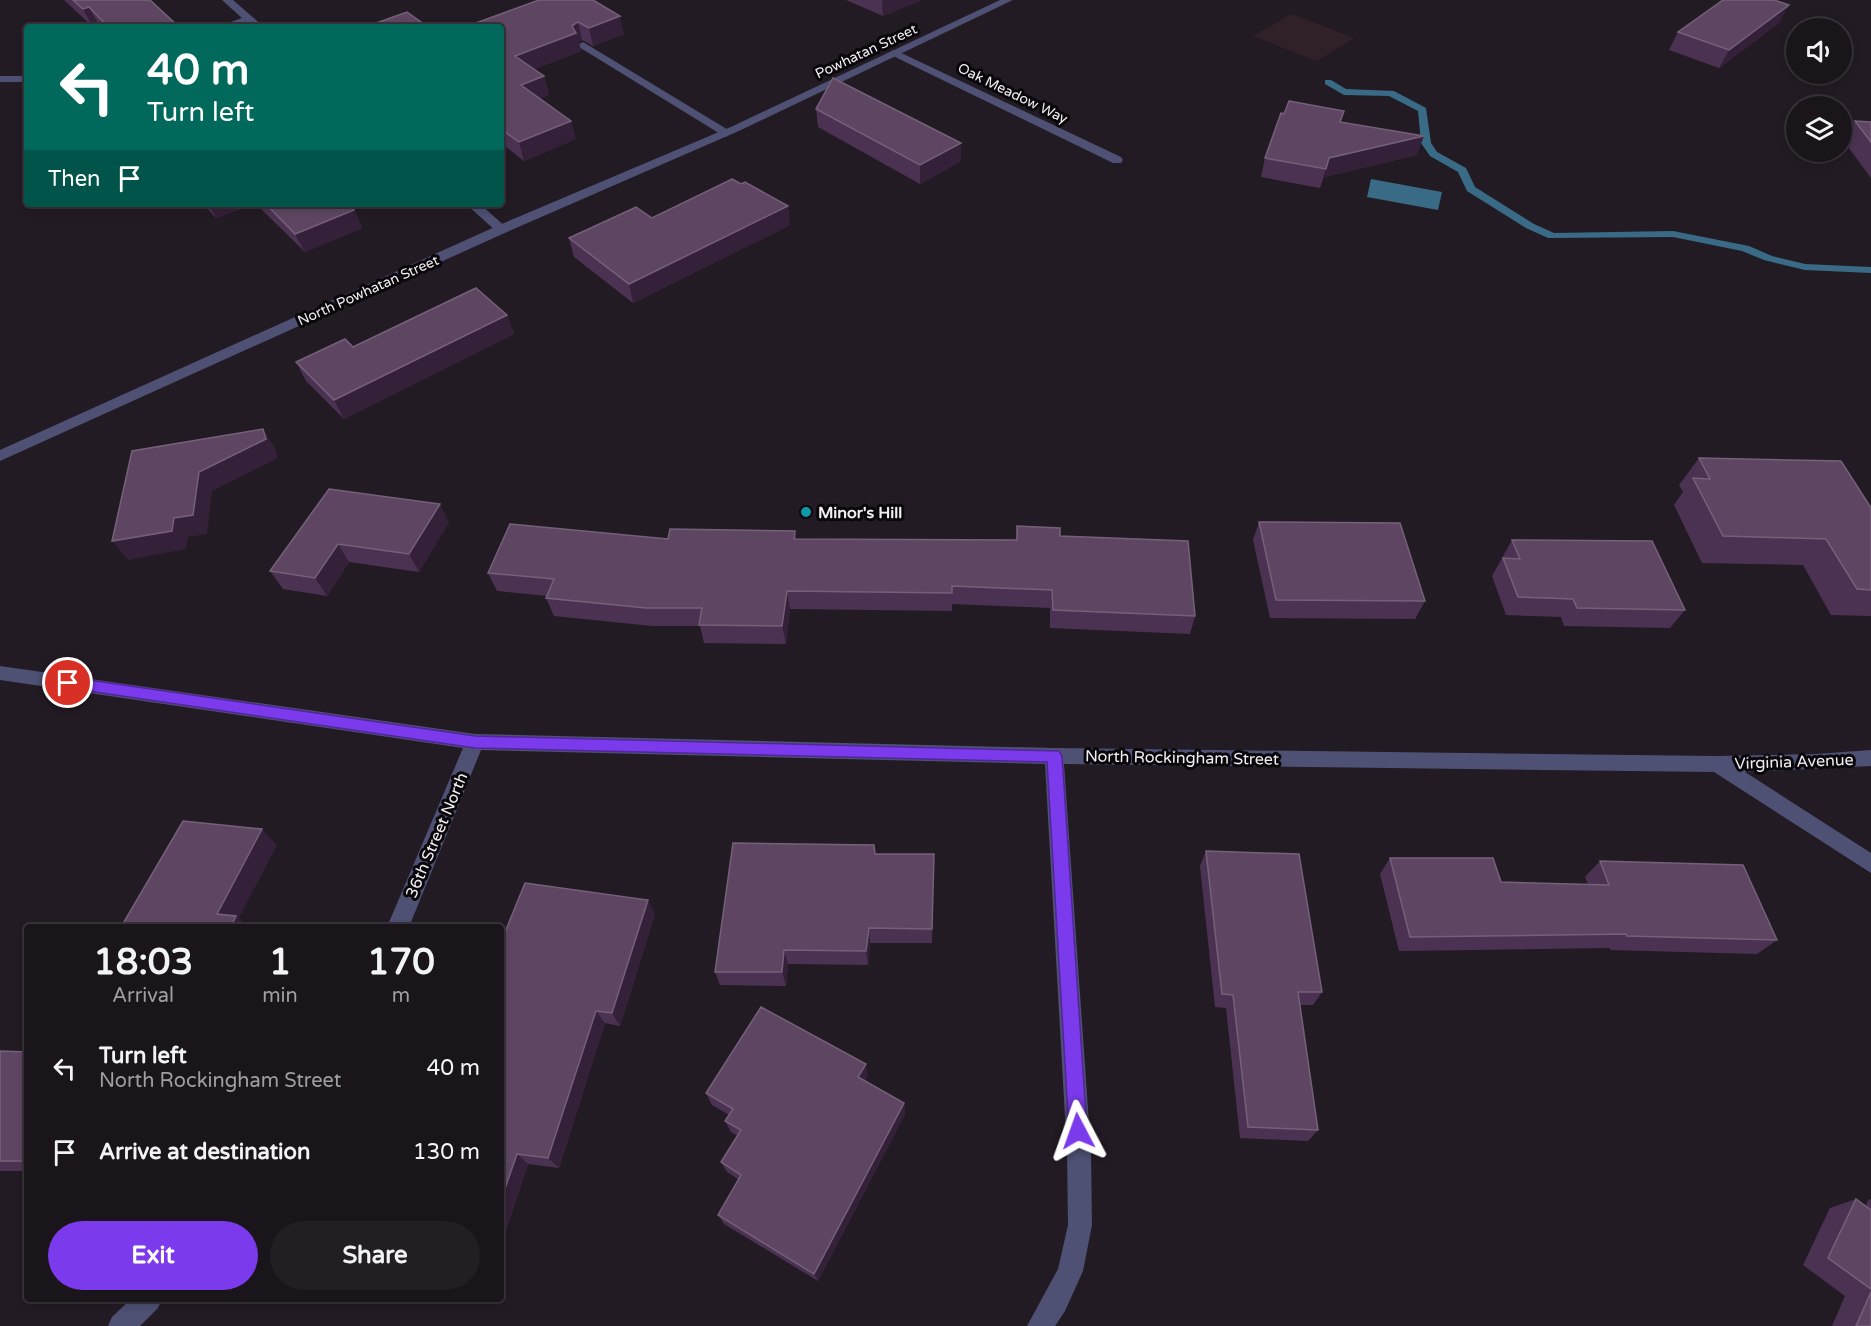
<!DOCTYPE html>
<style>
:root{--surface:#1a141b;--page:#231d24;--text:#f1f3f6;--muted:#9f9ea3;--line:#38333a;--accent:#7c3aed}
body{margin:0;font-family:"Varela Round",sans-serif;background:var(--page);color:var(--text);height:100vh;display:flex;flex-direction:column;font-size:22px;white-space:nowrap}
*{box-sizing:border-box;margin:0}
p{font-size:20px;color:var(--muted)}
.icon{flex:none;width:33px;height:33px;fill:none;stroke:currentColor;stroke-width:2;stroke-linecap:round;stroke-linejoin:round}
.map{position:relative;flex:1;overflow:hidden}
.sheet{position:absolute;left:24px;top:924px;width:480px;height:378px;display:flex;flex-direction:column;background:var(--surface);border-radius:6px;box-shadow:0 3px 9px #0003,0 0 0 2px var(--line)}
.sheet>*{flex:none}
.guide{position:absolute;left:24px;top:24px;width:480px;height:183px;border-radius:6px;box-shadow:0 3px 9px #0003,0 0 0 2px var(--line);background:#00695c;color:#fff;overflow:hidden}
.tools{position:absolute;left:1786px;top:18px;display:grid;gap:12px}
.tools a{display:grid;place-items:center;width:66px;height:66px;border-radius:50%;background:var(--surface);box-shadow:0 3px 9px #0003,0 0 0 2px var(--line);font-size:30px}
.pin{position:absolute;display:grid;place-items:center;width:51px;height:51px;color:#fff;margin:-26px;border:3px solid #fff;border-radius:50%;box-shadow:0 2px 6px #0007}
.me{position:absolute;width:66px;margin:-33px;rotate:356deg;stroke-linejoin:round;filter:drop-shadow(0 0 4px #0008)}
.turn{display:flex;align-items:center;gap:21px;height:126px;padding:0 24px;font-size:27px}
.turn .icon{width:78px;height:78px;stroke-width:2.5}
.turn b{display:block;font-size:42px;line-height:51px}
.then{display:flex;align-items:center;height:57px;padding:0 24px;background:#0003;gap:12px;font-size:22px}
.eta{display:flex;justify-content:space-evenly;align-items:center;height:102px;text-align:center}
.eta b{font-size:36px;font-weight:800;line-height:42px}
.action{display:flex;gap:12px;margin-top:auto;padding:12px 24px}
.action a{flex:1;height:69px;border-radius:36px;background:var(--accent);color:#fff;font-size:24px;font-weight:800;line-height:69px;text-align:center}
.action a+a{background:var(--page);color:var(--text)}
ul{padding:0;list-style:none}
li{display:flex;align-items:center;gap:18px;height:84px;padding:0 24px}
li div{flex:1}
li b{display:block;font-size:22px}
li em{font-style:normal}
.map>svg:first-child{display:block}
.industrial{fill:#30202a}
.water{fill:#396b86}
.lines{fill:none;stroke-linecap:round;stroke-linejoin:round}
.stream{fill:#396b86;fill-rule:evenodd}
.service{fill:#4e5074;fill-rule:evenodd}
.minor{fill:#4e5074;fill-rule:evenodd}
.tertiary{fill:#4e5074;fill-rule:evenodd}
.wall{fill:#4c3252}
.shaded-wall{fill:#342038}
.building{fill:#5e4663;stroke:#75607a;stroke-width:1.5}
.route{fill:#7c3aed;stroke:#51269a;stroke-width:1.5}
.culture-dot{fill:#0f9aa8;stroke:#0a070b;stroke-width:2}
.labels{text-anchor:middle;stroke-width:6;stroke-linejoin:round;paint-order:stroke}
.far-street-label{font-size:14px;fill:#f2edf3;stroke:#0a070b}
.poi-label{font-size:16px;font-weight:bold;fill:#f2edf3;stroke:#0a070b;text-anchor:start}
.street-label{font-size:16px;fill:#f2edf3;stroke:#0a070b}
</style>
<div class="map">
<svg width="1871" height="1326" viewBox="0 0 1871 1326">
<rect width="100%" height="100%" fill="#231b24"/>
<!-- industrial -->
<polygon class="industrial" points="1291,14 1354,38 1317,61 1253,36"/>
<!-- water -->
<polygon class="water" points="1371,179 1442,192 1438,210 1367,197"/>
<g class="lines">
<!-- stream -->
<polygon class="stream" points="1325,80 1331,80 1346,89 1394,91 1426,108 1431,143 1437,152 1466,168 1475,187 1534,224 1554,233 1673,231 1749,246 1772,256 1805,264 1871,267 1871,273 1805,270 1764,260 1742,251 1673,237 1548,238 1526,228 1467,191 1458,172 1430,156 1421,143 1418,111 1389,96 1344,95 1325,84"/>
<!-- service -->
<polygon class="service" points="583,42 730,131 732,133 726,137 722,135 579,47 578,45"/>
<!-- minor -->
<g class="minor">
<polygon points="222,0 233,0 264,27 253,27 248,23 233,27 217,27 242,18"/>
<polygon points="895,50 1121,157 1123,160 1121,163 1113,163 891,55 891,51"/>
<rect x="0" y="76" width="27" height="6"/>
<polygon points="466,204 480,204 508,229 502,233 497,232"/>
<polygon points="0,666 475,734 1054,748 1717,756 1816,754 1871,750 1871,766 1745,772 1871,853 1871,873 1714,772 1064,764 1091,1152 1092,1225 1083,1271 1065,1311 1055,1326 1027,1326 1058,1269 1068,1225 1067,1152 1045,764 481,750 409,927 387,927 463,748 0,680"/>
<polygon points="131,1299 162,1299 158,1308 140,1326 108,1326 112,1317"/>
</g>
<!-- tertiary -->
<polygon class="tertiary" points="1000,0 1013,0 741,130 507,232 0,461 0,450 497,226 733,126"/>
</g>
<!-- wall -->
<g class="wall">
<polygon points="64,0 150,0 179,27 101,27 99,25 93,27"/>
<polygon points="539,0 624,34 593,46 582,40 579,42 581,51 534,69 544,76 549,95 540,98 576,139 524,161 501,143 501,27"/>
<polygon points="846,0 922,0 883,16"/>
<polygon points="1779,23 1719,68 1669,50 1678,32"/>
<polygon points="816,109 961,161 920,184 818,127"/>
<polygon points="1855,121 1871,122 1871,178 1843,140"/>
<polygon points="1341,122 1417,155 1324,177 1320,188 1261,177 1265,158"/>
<polygon points="203,204 254,204 216,218"/>
<polygon points="256,204 348,204 354,210 362,228 305,252"/>
<polygon points="652,218 790,225 633,303 574,257 569,238"/>
<polygon points="507,315 514,334 344,419 306,381 296,362 353,347"/>
<polygon points="1699,458 1871,508 1871,616 1831,615 1803,565 1702,563 1674,505 1683,492 1679,485"/>
<polygon points="329,489 449,522 419,572 349,562 327,596 283,589 270,571"/>
<polygon points="1259,522 1425,601 1415,619 1270,618 1253,540"/>
<polygon points="1017,526 1060,536 1195,616 1190,634 1050,628 1050,608 952,604 952,611 790,609 786,644 704,643 700,626 652,626 554,616 546,598 547,596 497,591 488,573 668,539 795,531 796,539 1016,540"/>
<polygon points="1512,540 1685,610 1670,628 1564,626 1561,617 1506,615 1492,576"/>
<polygon points="1206,851 1322,992 1313,1005 1300,1005 1318,1130 1308,1141 1240,1138 1226,1008 1215,1007 1200,866"/>
<polygon points="934,854 932,943 870,943 868,965 788,964 786,986 720,985 715,972"/>
<polygon points="1390,858 1501,882 1588,884 1585,877 1600,861 1777,940 1757,954 1610,950 1610,948 1399,951 1380,874"/>
<polygon points="655,914 620,1026 605,1023 559,1168 528,1164 501,1245 501,942"/>
<polygon points="0,1051 27,1052 27,1171 0,1171"/>
<polygon points="868,1076 864,1081 904,1103 905,1114 818,1281 724,1224 718,1215 739,1180 727,1172 721,1162 738,1136 731,1132 725,1121 729,1115 712,1105 706,1093"/>
<polygon points="1856,1199 1866,1206 1868,1200 1871,1199 1871,1326 1832,1326 1845,1296 1803,1265 1830,1208"/>
</g>
<!-- shaded-wall -->
<g class="shaded-wall">
<polygon points="882,0 922,0 883,16"/>
<polygon points="1789,5 1779,23 1719,68 1729,50"/>
<polygon points="89,7 99,25 93,27 83,9"/>
<polygon points="620,16 624,34 593,46 589,28"/>
<polygon points="578,22 582,40 579,42 581,51 520,74 515,56 572,26"/>
<polygon points="544,76 549,95 526,103 521,85"/>
<polygon points="571,121 576,139 524,161 519,142"/>
<polygon points="1424,136 1417,155 1324,177 1320,188 1329,158"/>
<polygon points="961,143 961,161 920,184 920,165"/>
<polygon points="208,204 254,204 216,218"/>
<polygon points="788,206 790,225 633,303 629,284"/>
<polygon points="354,210 362,228 305,252 295,234"/>
<polygon points="507,315 514,334 344,419 334,400"/>
<polygon points="263,429 275,448 278,458 212,491 207,534 188,537 186,549 128,560 112,541 174,518 199,472"/>
<polygon points="440,504 449,522 419,572 409,554"/>
<polygon points="338,544 349,562 327,596 315,578"/>
<polygon points="787,591 790,609 786,644 782,626"/>
<polygon points="262,829 277,845 239,918 249,927 231,927 217,914"/>
<polygon points="648,900 655,914 620,1026 612,1013"/>
<polygon points="869,928 870,943 868,965 866,951"/>
<polygon points="784,950 788,964 786,986 782,972"/>
<polygon points="596,1011 605,1023 559,1168 548,1158"/>
<polygon points="866,1064 868,1076 860,1089 858,1077"/>
<polygon points="904,1103 905,1114 818,1281 814,1274"/>
<polygon points="517,1154 528,1164 501,1245 501,1200"/>
</g>
<!-- building -->
<g class="building">
<polygon points="73,0 150,0 179,27 108,27 89,7 83,9"/>
<polygon points="539,0 593,0 620,16 589,28 578,22 572,26 576,33 515,56 544,76 521,85 571,121 519,142 501,129 501,27 465,27"/>
<polygon points="1723,0 1774,0 1789,5 1729,50 1678,32"/>
<polygon points="407,12 428,27 365,27"/>
<polygon points="833,78 961,143 920,165 816,109"/>
<polygon points="1289,101 1344,111 1340,122 1424,136 1329,158 1326,169 1265,158 1281,113 1284,114"/>
<polygon points="1855,121 1871,122 1871,142"/>
<polygon points="732,179 741,184 745,182 788,206 629,284 569,238 636,207 652,218"/>
<polygon points="266,204 348,204 354,210 295,234"/>
<polygon points="476,288 507,315 334,400 296,362 345,339 353,347"/>
<polygon points="263,429 266,439 199,472 193,515 174,518 172,531 112,541 132,451"/>
<polygon points="1699,458 1841,461 1871,508 1871,590 1857,589 1826,539 1723,536 1693,478 1710,479"/>
<polygon points="329,489 440,504 409,554 338,544 315,578 270,571"/>
<polygon points="1259,522 1400,523 1425,601 1276,600"/>
<polygon points="510,524 668,539 670,529 795,531 794,539 1017,540 1017,526 1060,528 1060,536 1188,541 1195,616 1053,610 1052,590 952,586 952,593 787,591 782,626 699,625 702,608 646,608 546,598 554,579 488,573"/>
<polygon points="1512,540 1652,541 1685,610 1577,608 1573,599 1518,597 1503,558 1520,559"/>
<polygon points="183,821 262,829 217,914 236,916 231,927 121,927"/>
<polygon points="733,843 874,845 875,854 934,854 932,929 869,928 866,951 784,950 782,972 715,972"/>
<polygon points="1206,851 1299,854 1322,992 1298,992 1318,1130 1248,1127 1233,995 1222,994"/>
<polygon points="1390,858 1493,858 1501,882 1609,885 1600,861 1743,865 1777,940 1627,936 1626,934 1410,937"/>
<polygon points="525,883 648,900 612,1013 596,1011 548,1158 517,1154 501,1200 501,942"/>
<polygon points="761,1007 866,1064 858,1077 904,1103 814,1274 718,1215 741,1175 721,1162 741,1130 725,1121 733,1109 706,1093"/>
<polygon points="0,1051 27,1052 27,1161 0,1161"/>
<polygon points="1856,1199 1871,1210 1871,1289 1828,1258"/>
<polygon points="1871,1292 1871,1326 1856,1326"/>
</g>
<!-- route -->
<polygon class="route" points="68,677 475,736 1059,751 1062,756 1087,1131 1084,1137 1078,1140 1072,1137 1069,1131 1047,762 475,748 68,688 63,687 61,683 63,679"/>
<!-- markers -->
<circle class="culture-dot" cx="806" cy="512" r="6"/>
<g class="labels">
<!-- far-street labels -->
<g class="far-street-label">
<text transform="translate(866 51) rotate(-25)" y="5">Powhatan Street</text>
<text transform="translate(1013 93) rotate(26)" y="5">Oak Meadow Way</text>
<text transform="translate(368 290) rotate(-24)" y="5">North Powhatan Street</text>
</g>
<!-- poi labels -->
<g class="poi-label">
<text x="818" y="518">Minor's Hill</text>
</g>
<!-- street labels -->
<g class="street-label">
<text transform="translate(1182 757) rotate(1)" y="6">North Rockingham Street</text>
<text transform="translate(1794 761) rotate(-2)" y="6">Virginia Avenue</text>
<text transform="translate(436 835) rotate(-67)" y="6">36th Street North</text>
</g>
</g>
</svg>
<div class="tools">
<a><svg class="icon" aria-label="sound" viewBox="0 0 24 24"><path d="M4 9h4l5-4v14l-5-4H4zM17 9q2 3 0 6"/></svg></a>
<a><svg class="icon" aria-label="layers" viewBox="0 0 24 24"><path d="M12 4l9 5-9 5-9-5zM3 14l9 5 9-5"/></svg></a>
</div>
<div class="pin" style="left:68px;top:683px;background:#d93025"><svg class="icon" aria-label="arrive" viewBox="0 0 24 24"><path d="M6 21V4h12l-3 4 3 4H6"/></svg></div>
<svg class="me" style="left:1078px;top:1131px" viewBox="-20 -20 40 40"><path d="M0-17L14 15 0 8-14 15z" fill="#7c3aed" stroke="#fff" stroke-width="4"/></svg>
<div class="guide">
<div class="turn"><svg class="icon" aria-label="left" viewBox="0 0 24 24"><path d="M17 20v-9H6M10 6l-5 5 5 5"/></svg><div><b>40 m</b>Turn left</div></div>
<div class="then">Then<svg class="icon" aria-label="arrive" viewBox="0 0 24 24"><path d="M6 21V4h12l-3 4 3 4H6"/></svg></div>
</div>
<section class="sheet">
<div class="eta">
<div><b>18:03</b><p>Arrival</p></div>
<div><b>1</b><p>min</p></div>
<div><b>170</b><p>m</p></div>
</div>
<ul>
<li><svg class="icon" aria-label="left" viewBox="0 0 24 24"><path d="M17 20v-9H6M10 6l-5 5 5 5"/></svg><div><b>Turn left</b><p>North Rockingham Street</p></div><em>40 m</em></li>
<li><svg class="icon" aria-label="arrive" viewBox="0 0 24 24"><path d="M6 21V4h12l-3 4 3 4H6"/></svg><div><b>Arrive at destination</b></div><em>130 m</em></li>
</ul>
<div class="action"><a>Exit</a><a>Share</a></div>
</section>
</div>
